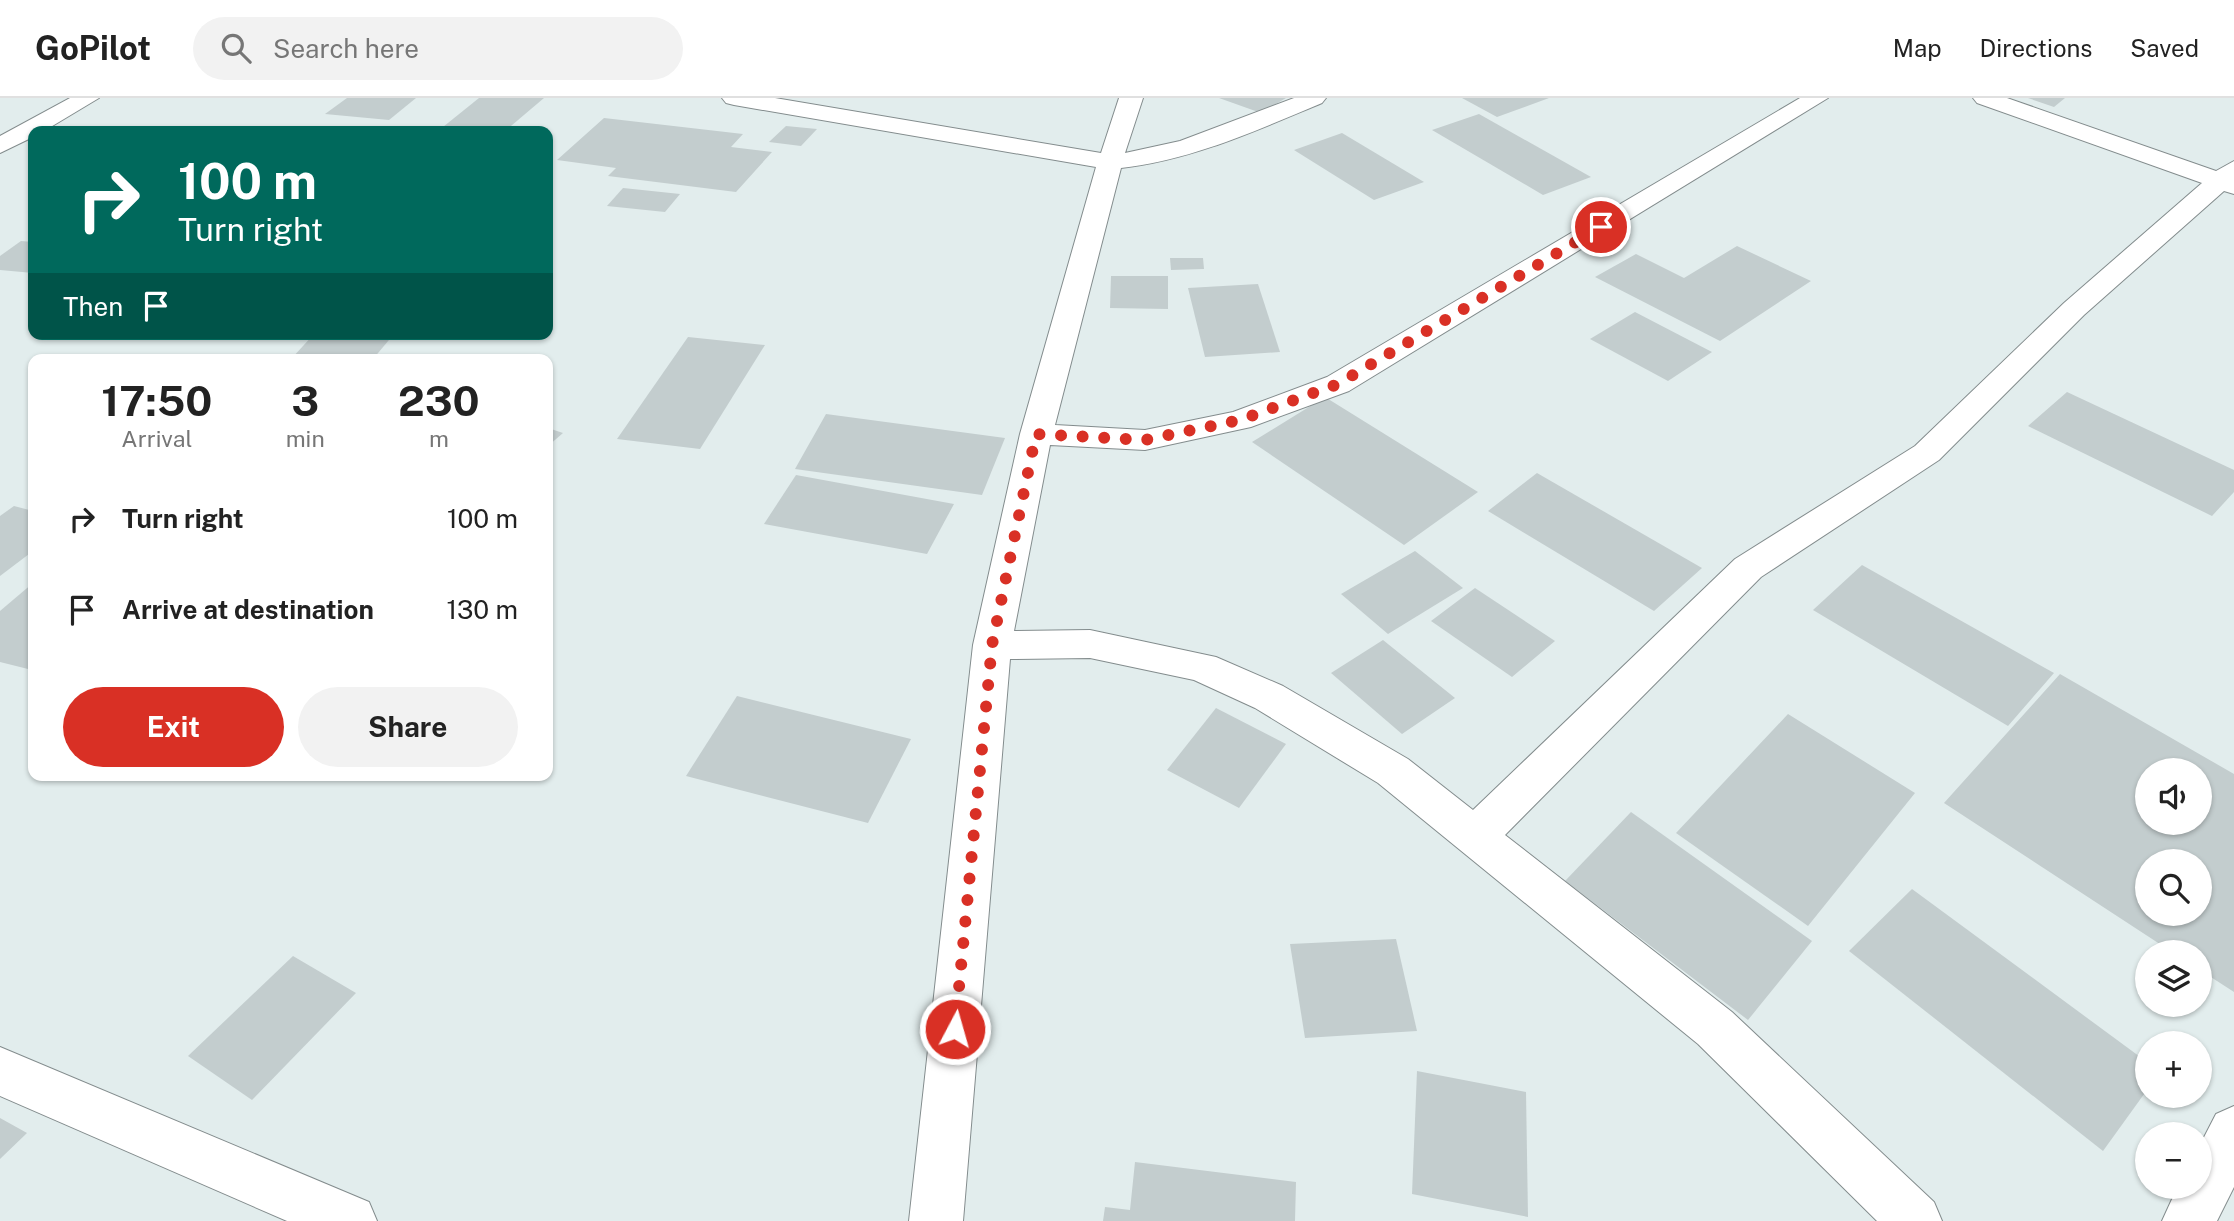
<!DOCTYPE html>
<meta charset="utf-8">
<style>
:root{--surface:#fff;--page:#f2f2f2;--text:#222;--muted:#767676;--line:#e0e0e0;--accent:#d93025}
body{margin:0;font-family:"Public Sans",sans-serif;background:var(--page);color:var(--text);height:100vh;display:flex;flex-direction:column;font-size:26px;white-space:nowrap}
*{box-sizing:border-box;margin:0}
p{font-size:23px;color:var(--muted)}
.icon{flex:none;width:38px;height:38px;fill:none;stroke:currentColor;stroke-width:2;stroke-linecap:round;stroke-linejoin:round}
.map{position:relative;flex:1;overflow:hidden}
.side{position:absolute;left:28px;top:256px;width:525px;height:427px;display:flex;flex-direction:column;background:var(--surface);border-radius:14px;box-shadow:0 2px 5px #0004}
.side>*{flex:none}
.hud{position:absolute;left:28px;top:28px;width:525px;height:214px;border-radius:14px;box-shadow:0 2px 5px #0004;background:#00695c;color:#fff;overflow:hidden}
.controls{position:absolute;left:2135px;top:660px;display:grid;gap:14px}
.controls a{display:grid;place-items:center;width:77px;height:77px;border-radius:50%;background:var(--surface);box-shadow:0 2px 5px #0004;font-size:35px}
.pin{position:absolute;display:grid;place-items:center;width:60px;height:60px;color:#fff;margin:-30px;border:4px solid #fff;border-radius:50%;box-shadow:0 2px 7px #0007}
.me{position:absolute;width:77px;margin:-38px;rotate:6deg;stroke-linejoin:round;filter:drop-shadow(0 0 5px #0008)}
.turn{display:flex;align-items:center;gap:24px;height:147px;padding:0 35px;font-size:32px}
.turn .icon{width:91px;height:91px;stroke-width:2.5}
.turn b{display:block;font-size:49px;line-height:60px}
.then{display:flex;align-items:center;height:66px;padding:0 35px;background:#0003;gap:14px;font-size:26px}
.eta{display:flex;justify-content:space-evenly;align-items:center;height:119px;text-align:center}
.eta b{font-size:42px;font-weight:700;line-height:49px}
.button{display:flex;gap:14px;margin-top:auto;padding:14px 35px}
.button a{flex:1;height:80px;border-radius:42px;background:var(--accent);color:#fff;font-size:28px;font-weight:700;line-height:80px;text-align:center}
.button a+a{background:var(--page);color:var(--text)}
ul{padding:0;list-style:none}
li{display:flex;align-items:center;gap:21px;height:91px;padding:0 35px}
li div{flex:1}
li b{display:block;font-size:26px}
li em{font-style:normal}
header{display:flex;align-items:center;gap:42px;box-sizing:border-box;height:98px;padding:0 35px;background:var(--surface);border-bottom:2px solid var(--line)}
header strong{font-size:33px}
nav{display:flex;gap:38px;margin-inline-start:auto;font-size:24px}
.search{width:490px;height:63px;background:var(--page);display:flex;align-items:center;gap:18px;box-sizing:border-box;padding:0 24px;border-radius:38px;color:var(--muted);font-size:26px}
.map>svg:first-child{display:block}
.building{fill:#c3cdce;fill-rule:evenodd}
.lines{fill:none;stroke-linecap:round;stroke-linejoin:round}
.minor-casing{stroke:#838c8d;stroke-width:2}
.minor{fill:#fff;fill-rule:evenodd}
.route{stroke:#d93025;stroke-width:12;stroke-dasharray:0 21.6}
</style>
<header>
<strong>GoPilot</strong>
<div class="search"><svg class="icon" aria-label="search" viewBox="0 0 24 24"><circle cx="10" cy="10" r="6"/><path d="M15 15l6 6"/></svg>Search here</div>
<nav><a>Map</a><a>Directions</a><a>Saved</a></nav>
</header>
<div class="map">
<svg width="2234" height="1123" viewBox="0 0 2234 1123">
<rect width="100%" height="100%" fill="#e2eded"/>
<!-- building -->
<g class="building">
<polygon points="347,0 416,0 389,22 325,16"/>
<polygon points="479,0 544,0 505,33 438,33"/>
<polygon points="1219,0 1286,0 1261,15"/>
<polygon points="1462,0 1549,0 1497,19"/>
<polygon points="2028,0 2065,0 2054,9"/>
<polygon points="1479,16 1591,79 1543,97 1432,32"/>
<polygon points="604,20 743,36 731,49 772,54 736,94 608,78 616,70 557,62"/>
<polygon points="786,28 817,31 801,48 769,44"/>
<polygon points="1342,35 1424,84 1374,102 1294,52"/>
<polygon points="623,90 680,96 665,114 607,108"/>
<polygon points="21,143 33,144 33,175 0,172 0,158"/>
<polygon points="1737,148 1811,183 1720,243 1595,179 1636,156 1684,180"/>
<polygon points="1170,160 1203,160 1204,171 1171,172"/>
<polygon points="1111,178 1168,178 1168,211 1110,210"/>
<polygon points="1258,186 1280,254 1205,259 1188,190"/>
<polygon points="1635,214 1712,254 1668,283 1590,241"/>
<polygon points="314,236 394,236 373,261 292,260"/>
<polygon points="688,239 765,247 700,351 617,341"/>
<polygon points="2067,294 2234,372 2234,394 2212,418 2028,328"/>
<polygon points="1325,299 1478,394 1404,447 1252,344"/>
<polygon points="826,316 1005,340 982,397 795,371"/>
<polygon points="548,330 563,335 548,348"/>
<polygon points="1537,375 1702,470 1654,513 1488,413"/>
<polygon points="796,377 954,406 927,456 764,426"/>
<polygon points="14,408 33,413 33,453 0,478 0,418"/>
<polygon points="1415,453 1463,490 1388,536 1341,496"/>
<polygon points="1862,467 2054,575 2008,628 1813,512"/>
<polygon points="33,485 33,566 28,571 0,564 0,513"/>
<polygon points="1475,490 1555,543 1512,579 1431,523"/>
<polygon points="1383,542 1455,600 1402,636 1331,575"/>
<path d="M2060 576 2234 676V894L2200 872V854H2172L1944 705ZM2147 672H2200V724H2147ZM2147 763H2200V816H2147Z"/>
<polygon points="737,598 911,641 868,725 686,678"/>
<polygon points="1216,610 1286,646 1239,710 1167,672"/>
<polygon points="1788,616 1915,695 1808,828 1676,735"/>
<polygon points="1631,714 1812,843 1748,922 1565,783"/>
<polygon points="1912,791 2147,964 2147,992 2103,1053 1849,853"/>
<polygon points="1396,841 1417,933 1305,940 1290,846"/>
<polygon points="293,858 356,895 252,1002 188,958"/>
<polygon points="1417,973 1526,994 1528,1119 1412,1096"/>
<polygon points="0,1020 27,1035 0,1061"/>
<polygon points="1135,1064 1296,1084 1295,1123 1103,1123 1105,1109 1130,1112"/>
</g>
<g class="lines">
<defs>
<g id="minor">
<polygon points="70,0 99,0 44,33 33,33 33,39 0,55 0,38"/>
<path d="M722 0H775L1101 55 1119 0H1143L1125 55 1180 43 1294 0H1326L1322 5C1257 32 1192 62 1121 70L1055 327 1145 332 1233 314 1327 279 1800 0H1828L1349 293 1251 329 1145 352 1050 347 1014 533 1090 532 1216 559 1283 588 1408 661 1473 712 1735 461 1915 348 2064 205 2202 85 1977 5 1973 0H2007L2216 73 2234 63V96L2224 93 2084 217 1939 362 1761 479 1505 737 1732 914 1934 1104 1942 1123H1877L1698 946 1378 685 1255 610 1194 582 1090 560 1010 561 963 1123H909L973 547 1020 336 1096 69 734 7 726 5Z"/>
<polygon points="0,949 369,1104 377,1123 287,1123 0,998"/>
<polygon points="2234,1008 2234,1089 2217,1123 2162,1123 2178,1088 2200,1088 2200,1047 2216,1016"/>
</g>
</defs>
<!-- minor casing -->
<use href="#minor" class="minor-casing"/>
<!-- minor -->
<use href="#minor" class="minor"/>
</g>
<g class="lines">
<!-- route -->
<polyline class="route" points="955,931 992,547 1036,336 1145,342 1240,322 1338,286 1601,129"/>
</g>
</svg>
<div class="controls">
<a><svg class="icon" aria-label="sound" viewBox="0 0 24 24"><path d="M4 9h4l5-4v14l-5-4H4zM17 9q2 3 0 6"/></svg></a>
<a><svg class="icon" aria-label="search" viewBox="0 0 24 24"><circle cx="10" cy="10" r="6"/><path d="M15 15l6 6"/></svg></a>
<a><svg class="icon" aria-label="layers" viewBox="0 0 24 24"><path d="M12 4l9 5-9 5-9-5zM3 14l9 5 9-5"/></svg></a>
<a>+</a>
<a>−</a>
</div>
<div class="pin" style="left:1601px;top:129px;background:#d93025"><svg class="icon" aria-label="arrive" viewBox="0 0 24 24"><path d="M6 21V4h12l-3 4 3 4H6"/></svg></div>
<svg class="me" style="left:955px;top:931px" viewBox="-20 -20 40 40"><circle r="17" fill="#d93025" stroke="#fff" stroke-width="3"/><path d="M0-11L8 9 0 5-8 9z" fill="#fff"/></svg>
<div class="hud">
<div class="turn"><svg class="icon" aria-label="right" viewBox="0 0 24 24"><path d="M7 20v-9h11M14 6l5 5-5 5"/></svg><div><b>100 m</b>Turn right</div></div>
<div class="then">Then<svg class="icon" aria-label="arrive" viewBox="0 0 24 24"><path d="M6 21V4h12l-3 4 3 4H6"/></svg></div>
</div>
<section class="side">
<div class="eta">
<div><b>17:50</b><p>Arrival</p></div>
<div><b>3</b><p>min</p></div>
<div><b>230</b><p>m</p></div>
</div>
<ul>
<li><svg class="icon" aria-label="right" viewBox="0 0 24 24"><path d="M7 20v-9h11M14 6l5 5-5 5"/></svg><div><b>Turn right</b></div><em>100 m</em></li>
<li><svg class="icon" aria-label="arrive" viewBox="0 0 24 24"><path d="M6 21V4h12l-3 4 3 4H6"/></svg><div><b>Arrive at destination</b></div><em>130 m</em></li>
</ul>
<div class="button"><a>Exit</a><a>Share</a></div>
</section>
</div>
